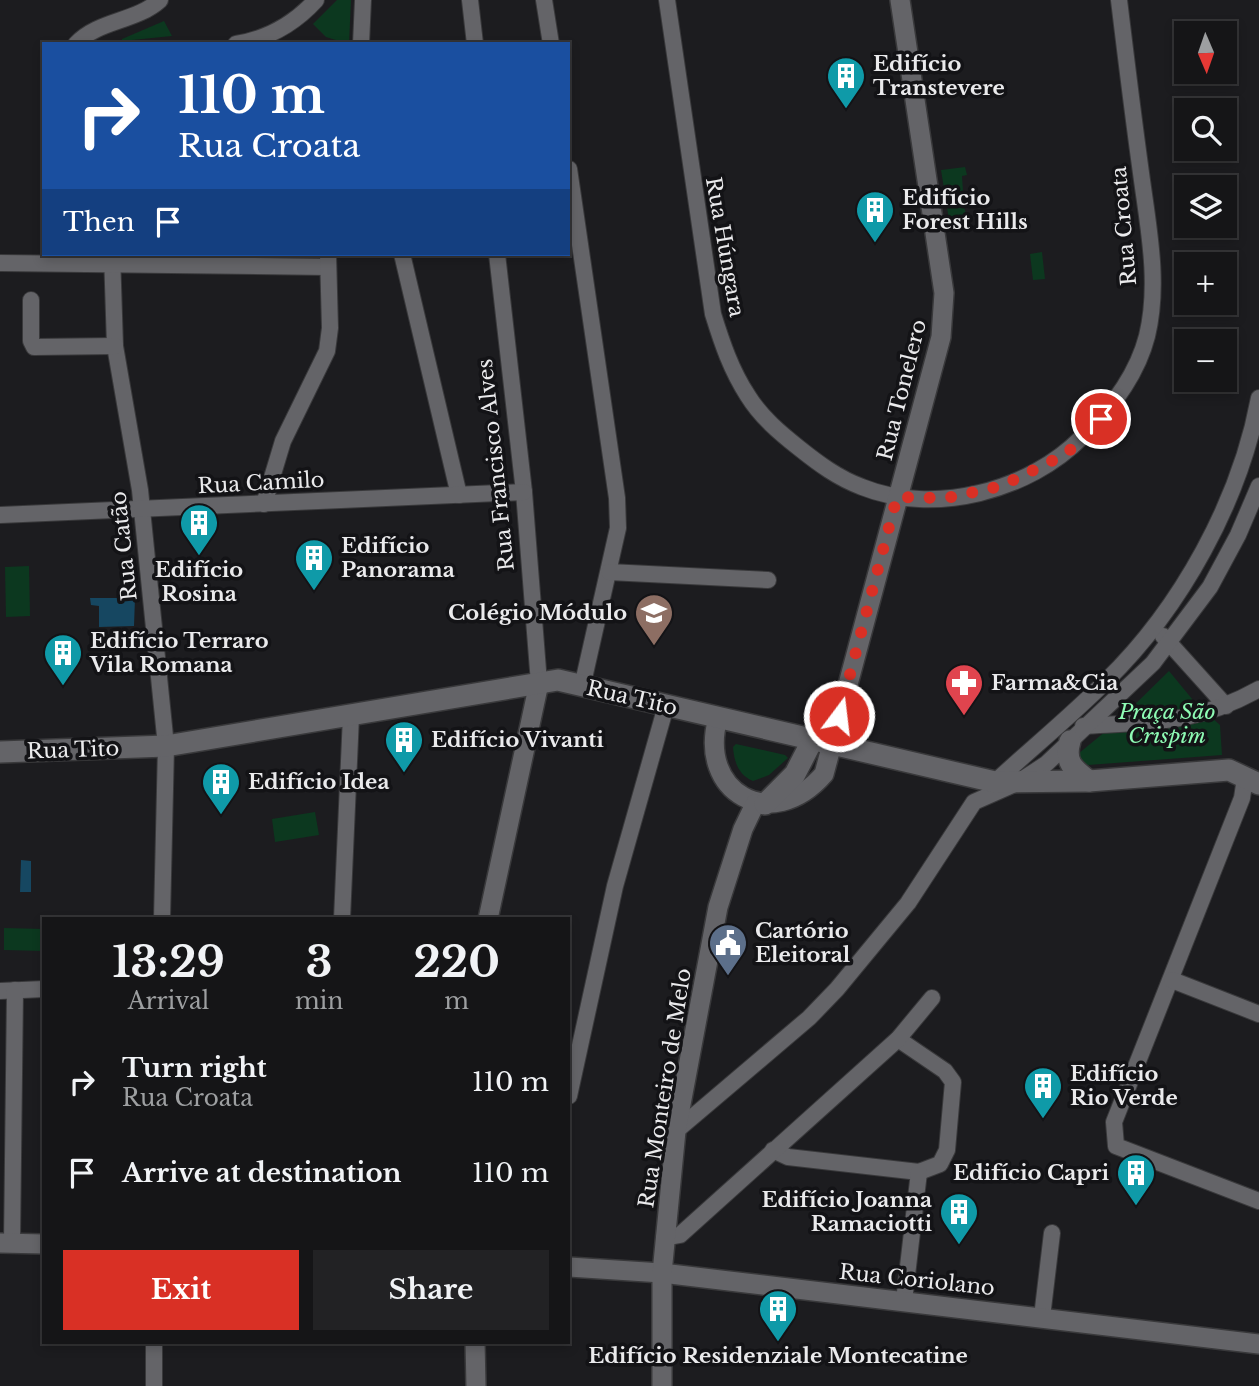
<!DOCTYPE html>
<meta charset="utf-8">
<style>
:root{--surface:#151517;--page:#222224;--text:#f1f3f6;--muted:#9d9fa1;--line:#343436;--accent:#d93025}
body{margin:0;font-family:"Libre Baskerville",serif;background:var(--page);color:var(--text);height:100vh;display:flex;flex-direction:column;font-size:26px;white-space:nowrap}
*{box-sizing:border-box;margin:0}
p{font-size:23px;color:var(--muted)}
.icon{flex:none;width:38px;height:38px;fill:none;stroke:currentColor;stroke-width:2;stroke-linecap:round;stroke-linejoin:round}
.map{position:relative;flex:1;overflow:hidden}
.details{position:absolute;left:42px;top:917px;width:528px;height:427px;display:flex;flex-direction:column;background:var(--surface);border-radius:0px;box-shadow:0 4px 10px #0003,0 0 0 2px var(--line)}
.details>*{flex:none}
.guide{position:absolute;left:42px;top:42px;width:528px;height:214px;border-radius:0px;box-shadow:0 4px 10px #0003,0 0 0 2px var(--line);background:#1a4fa0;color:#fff;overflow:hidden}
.needle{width:46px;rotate:178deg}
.buttons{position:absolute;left:1174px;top:21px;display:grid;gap:14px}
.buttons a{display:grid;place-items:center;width:63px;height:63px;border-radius:0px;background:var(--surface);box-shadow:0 4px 10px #0003,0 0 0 2px var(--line);font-size:35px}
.pin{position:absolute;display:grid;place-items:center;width:60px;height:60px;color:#fff;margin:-30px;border:4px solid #fff;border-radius:50%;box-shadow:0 2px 7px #0007}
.me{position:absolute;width:77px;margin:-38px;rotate:15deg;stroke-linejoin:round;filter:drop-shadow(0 0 5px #0008)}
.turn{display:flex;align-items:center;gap:24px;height:147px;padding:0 21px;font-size:32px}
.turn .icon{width:91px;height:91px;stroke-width:2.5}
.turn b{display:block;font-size:49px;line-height:60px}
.then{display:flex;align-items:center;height:66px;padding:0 21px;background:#0003;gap:14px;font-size:26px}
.eta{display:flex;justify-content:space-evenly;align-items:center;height:119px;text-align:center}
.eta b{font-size:42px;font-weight:700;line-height:49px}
.cta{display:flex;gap:14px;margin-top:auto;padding:14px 21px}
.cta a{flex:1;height:80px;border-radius:0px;background:var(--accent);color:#fff;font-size:28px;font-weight:700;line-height:80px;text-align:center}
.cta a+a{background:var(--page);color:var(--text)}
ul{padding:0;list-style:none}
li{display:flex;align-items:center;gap:21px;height:91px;padding:0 21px}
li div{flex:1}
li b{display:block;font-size:26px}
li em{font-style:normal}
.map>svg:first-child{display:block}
.green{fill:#0c381f}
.water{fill:#164761}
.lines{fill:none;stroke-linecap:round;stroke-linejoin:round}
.minor-casing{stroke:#39393b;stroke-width:18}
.tertiary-casing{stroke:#39393b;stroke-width:22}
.secondary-casing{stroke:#39393b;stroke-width:24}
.minor{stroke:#646468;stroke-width:16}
.tertiary{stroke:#646468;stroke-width:19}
.secondary{stroke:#646468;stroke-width:21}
.route{stroke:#d93025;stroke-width:12;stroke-dasharray:0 21.6}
.labels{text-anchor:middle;stroke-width:7;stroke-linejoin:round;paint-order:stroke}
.poi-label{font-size:21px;font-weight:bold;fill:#eaeaec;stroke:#131316;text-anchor:start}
.street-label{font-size:21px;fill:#eaeaec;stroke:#131316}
.park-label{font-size:21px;font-style:italic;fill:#8efbb4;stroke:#131316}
</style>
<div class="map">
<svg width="1259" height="1386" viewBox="0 0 1259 1386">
<rect width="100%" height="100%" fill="#1c1c1f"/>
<!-- green -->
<g class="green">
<polygon points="337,0 351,0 349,44 326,37 313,24"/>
<polygon points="164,21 172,36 122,41 122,39"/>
<polygon points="965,167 967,175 962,176 964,207 969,223 950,226 941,170"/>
<polygon points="1042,252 1045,279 1033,280 1030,254"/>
<polygon points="29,566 30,616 6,617 5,567"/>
<polygon points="1169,671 1197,705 1220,725 1222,755 1088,765 1073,758 1117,722"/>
<path d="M736 744 785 755 788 758 769 775 753 781C738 775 734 761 733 747Z"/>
<polygon points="315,812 319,835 275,842 272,819"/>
<polygon points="4,928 44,929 44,951 4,950"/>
</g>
<!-- water -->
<g class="water">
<polygon points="90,598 135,598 134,626 99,627 99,606 91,605"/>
<polygon points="21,860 31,861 31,892 20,892"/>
</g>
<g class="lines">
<defs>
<g id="minor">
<polyline points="470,0 475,44"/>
<polyline points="544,0 551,44"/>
<path d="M667 0 713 314C722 343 731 370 748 396 761 417 780 433 799 448 819 464 838 478 862 487 934 516 1029 491 1082 437 1110 410 1137 375 1147 336 1160 283 1148 226 1141 173 1133 115 1126 58 1119 0"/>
<path d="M76 44C98 20 136 22 160 0"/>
<path d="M236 44C267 39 295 23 316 0"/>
<polyline points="361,44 363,0"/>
<polyline points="569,169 617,498 618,528 582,687"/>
<polyline points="112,254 115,346 140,490 166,746 162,919"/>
<polyline points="402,254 459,495"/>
<polyline points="497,254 524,492 539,683"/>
<polyline points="0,263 328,267"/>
<polyline points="31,300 31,341 34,347 115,346"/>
<polyline points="264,504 283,441 327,351 330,328 328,254"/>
<polyline points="0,515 524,492"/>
<polyline points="609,572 768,580"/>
<polyline points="1163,636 1226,706"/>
<path d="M1083 726C1151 722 1197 724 1259 689"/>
<polyline points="1245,778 1242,798 1114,1122 1116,1146 1259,1201"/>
<path d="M995 782C1032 748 1071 716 1106 681 1181 608 1240 501 1259 398"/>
<polyline points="342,919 351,716"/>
<polyline points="1172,980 1259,1014"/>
<polyline points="0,991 44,989"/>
<polyline points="569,1096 615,886 666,706"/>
<polyline points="676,1131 809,1018 837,989 908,903 974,802 1017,783 1046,764 1153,663 1210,587 1238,535 1259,486"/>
<polyline points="773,1150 788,1157 919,1172 940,1164 947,1150 953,1082 945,1071 898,1039"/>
<polyline points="664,1238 680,1235 898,1039 932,998"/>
<polyline points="12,1243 15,990"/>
<polyline points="904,1301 919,1172"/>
<polyline points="1042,1317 1052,1233"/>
<polyline points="154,1386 154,1342"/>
</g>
<g id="tertiary">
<path d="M718 718C697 792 771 835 824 774L941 337 944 293 900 0"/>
<polyline points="488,919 539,683"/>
<polyline points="0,1243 44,1244"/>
<polyline points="569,1267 662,1273 1259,1344"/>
<polyline points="475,1342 476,1386"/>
<polyline points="662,1386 662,1273 676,1131 718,907 743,829 755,804"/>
</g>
<g id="secondary">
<path d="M1070 741C1064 762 1073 769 1089 781"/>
<polyline points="0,752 166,746 558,680 995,782 1089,781 1229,770 1259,784"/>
<polyline points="765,804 795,774 813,739"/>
</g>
</defs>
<!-- minor casing -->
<use href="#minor" class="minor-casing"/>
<!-- tertiary casing -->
<use href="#tertiary" class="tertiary-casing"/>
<!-- secondary casing -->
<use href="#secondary" class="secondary-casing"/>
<!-- minor -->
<use href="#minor" class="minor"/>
<!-- tertiary -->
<use href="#tertiary" class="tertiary"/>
<!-- secondary -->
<use href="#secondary" class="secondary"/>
</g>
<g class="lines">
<!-- route -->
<polyline class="route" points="839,716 897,497 947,498 1001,486 1066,454 1101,419"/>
</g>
<!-- icons -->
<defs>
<symbol id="building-pin" viewBox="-11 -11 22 30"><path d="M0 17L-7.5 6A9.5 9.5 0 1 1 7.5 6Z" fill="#0f9aa8" stroke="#131316"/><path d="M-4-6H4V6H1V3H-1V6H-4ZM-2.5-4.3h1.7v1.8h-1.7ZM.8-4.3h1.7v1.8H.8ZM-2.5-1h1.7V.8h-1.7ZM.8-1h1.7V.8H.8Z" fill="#fff"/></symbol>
<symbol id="school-pin" viewBox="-11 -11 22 30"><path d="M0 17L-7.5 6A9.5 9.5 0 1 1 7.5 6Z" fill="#8d6e63" stroke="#131316"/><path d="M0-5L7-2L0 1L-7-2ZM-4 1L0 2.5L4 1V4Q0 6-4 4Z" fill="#fff"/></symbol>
<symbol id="pharmacy-pin" viewBox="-11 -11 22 30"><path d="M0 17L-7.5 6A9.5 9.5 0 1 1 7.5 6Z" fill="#e0444e" stroke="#131316"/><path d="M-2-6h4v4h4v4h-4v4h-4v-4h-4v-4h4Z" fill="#fff"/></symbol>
<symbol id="civic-pin" viewBox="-11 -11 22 30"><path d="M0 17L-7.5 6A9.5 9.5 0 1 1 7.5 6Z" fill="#5c6f8a" stroke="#131316"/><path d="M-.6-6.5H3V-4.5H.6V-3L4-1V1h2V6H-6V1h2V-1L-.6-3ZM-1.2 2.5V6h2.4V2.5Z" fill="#fff"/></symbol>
</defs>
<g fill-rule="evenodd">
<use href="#building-pin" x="824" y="54" width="44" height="60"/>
<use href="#building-pin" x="853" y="188" width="44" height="60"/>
<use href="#building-pin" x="177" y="501" width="44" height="60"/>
<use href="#building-pin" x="292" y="536" width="44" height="60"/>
<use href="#school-pin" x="632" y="591" width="44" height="60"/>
<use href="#building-pin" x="41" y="631" width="44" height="60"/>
<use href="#pharmacy-pin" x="942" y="661" width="44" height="60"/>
<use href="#building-pin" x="382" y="718" width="44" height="60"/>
<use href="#building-pin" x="199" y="760" width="44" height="60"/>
<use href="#civic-pin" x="706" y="921" width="44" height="60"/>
<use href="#building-pin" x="1021" y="1064" width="44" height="60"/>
<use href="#building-pin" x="1114" y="1151" width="44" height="60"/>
<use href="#building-pin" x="937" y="1190" width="44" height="60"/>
<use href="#building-pin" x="756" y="1287" width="44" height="60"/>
</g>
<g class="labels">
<!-- poi labels -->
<g class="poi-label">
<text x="873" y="71">Edifício<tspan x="873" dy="24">Transtevere</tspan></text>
<text x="902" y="205">Edifício<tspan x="902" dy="24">Forest Hills</tspan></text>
<text x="341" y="553">Edifício<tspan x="341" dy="24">Panorama</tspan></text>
<text x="199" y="577" text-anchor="middle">Edifício<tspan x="199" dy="24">Rosina</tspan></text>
<text x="627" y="620" text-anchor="end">Colégio Módulo</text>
<text x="90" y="648">Edifício Terraro<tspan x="90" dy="24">Vila Romana</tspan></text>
<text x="991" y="690">Farma&amp;Cia</text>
<text x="431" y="747">Edifício Vivanti</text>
<text x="248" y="789">Edifício Idea</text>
<text x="755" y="938">Cartório<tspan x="755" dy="24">Eleitoral</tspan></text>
<text x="1070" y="1081">Edifício<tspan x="1070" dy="24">Rio Verde</tspan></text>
<text x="1109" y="1180" text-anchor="end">Edifício Capri</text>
<text x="932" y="1207" text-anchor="end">Edifício Joanna<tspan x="932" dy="24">Ramaciotti</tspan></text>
<text x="778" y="1363" text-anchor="middle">Edifício Residenziale Montecatine</text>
</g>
<!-- street labels -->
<g class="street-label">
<text transform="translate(1124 226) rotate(-95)" y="7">Rua Croata</text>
<text transform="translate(725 247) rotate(80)" y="7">Rua Húngara</text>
<text transform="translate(902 390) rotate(-76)" y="7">Rua Tonelero</text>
<text transform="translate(496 465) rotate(-96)" y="7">Rua Francisco Alves</text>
<text transform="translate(261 483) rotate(-3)" y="7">Rua Camilo</text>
<text transform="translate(124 546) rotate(-96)" y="7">Rua Catão</text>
<text transform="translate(632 698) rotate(13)" y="7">Rua Tito</text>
<text transform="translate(73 750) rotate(-2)" y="7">Rua Tito</text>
<text transform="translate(665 1088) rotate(-81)" y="7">Rua Monteiro de Melo</text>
<text transform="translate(917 1280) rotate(6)" y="7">Rua Coriolano</text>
</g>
<!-- park labels -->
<g class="park-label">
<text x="1167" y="719">Praça São<tspan x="1167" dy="24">Crispim</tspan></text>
</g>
</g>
</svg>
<div class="buttons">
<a><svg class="needle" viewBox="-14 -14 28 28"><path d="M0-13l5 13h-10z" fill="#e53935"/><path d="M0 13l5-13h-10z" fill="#9d9fa1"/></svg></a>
<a><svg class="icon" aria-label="search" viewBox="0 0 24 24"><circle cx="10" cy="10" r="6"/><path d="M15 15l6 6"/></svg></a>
<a><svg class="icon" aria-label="layers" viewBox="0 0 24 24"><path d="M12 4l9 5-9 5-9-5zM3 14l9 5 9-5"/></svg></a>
<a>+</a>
<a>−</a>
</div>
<div class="pin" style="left:1101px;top:419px;background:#d93025"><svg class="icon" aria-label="arrive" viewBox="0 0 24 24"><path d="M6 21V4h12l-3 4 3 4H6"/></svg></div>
<svg class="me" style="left:839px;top:716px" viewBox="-20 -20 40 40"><circle r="17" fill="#d93025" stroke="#fff" stroke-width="3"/><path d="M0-11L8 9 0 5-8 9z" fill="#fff"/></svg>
<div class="guide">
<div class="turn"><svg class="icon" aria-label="right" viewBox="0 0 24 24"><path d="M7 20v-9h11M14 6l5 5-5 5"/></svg><div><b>110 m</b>Rua Croata</div></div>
<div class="then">Then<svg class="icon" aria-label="arrive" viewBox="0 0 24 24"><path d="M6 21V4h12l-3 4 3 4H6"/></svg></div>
</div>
<section class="details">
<div class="eta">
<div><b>13:29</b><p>Arrival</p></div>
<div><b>3</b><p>min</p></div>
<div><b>220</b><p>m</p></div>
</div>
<ul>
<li><svg class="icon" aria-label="right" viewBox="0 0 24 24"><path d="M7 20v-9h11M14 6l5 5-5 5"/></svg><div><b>Turn right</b><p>Rua Croata</p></div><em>110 m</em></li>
<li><svg class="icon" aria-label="arrive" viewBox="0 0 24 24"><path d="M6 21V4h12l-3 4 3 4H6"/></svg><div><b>Arrive at destination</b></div><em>110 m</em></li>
</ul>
<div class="cta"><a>Exit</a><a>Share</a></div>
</section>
</div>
